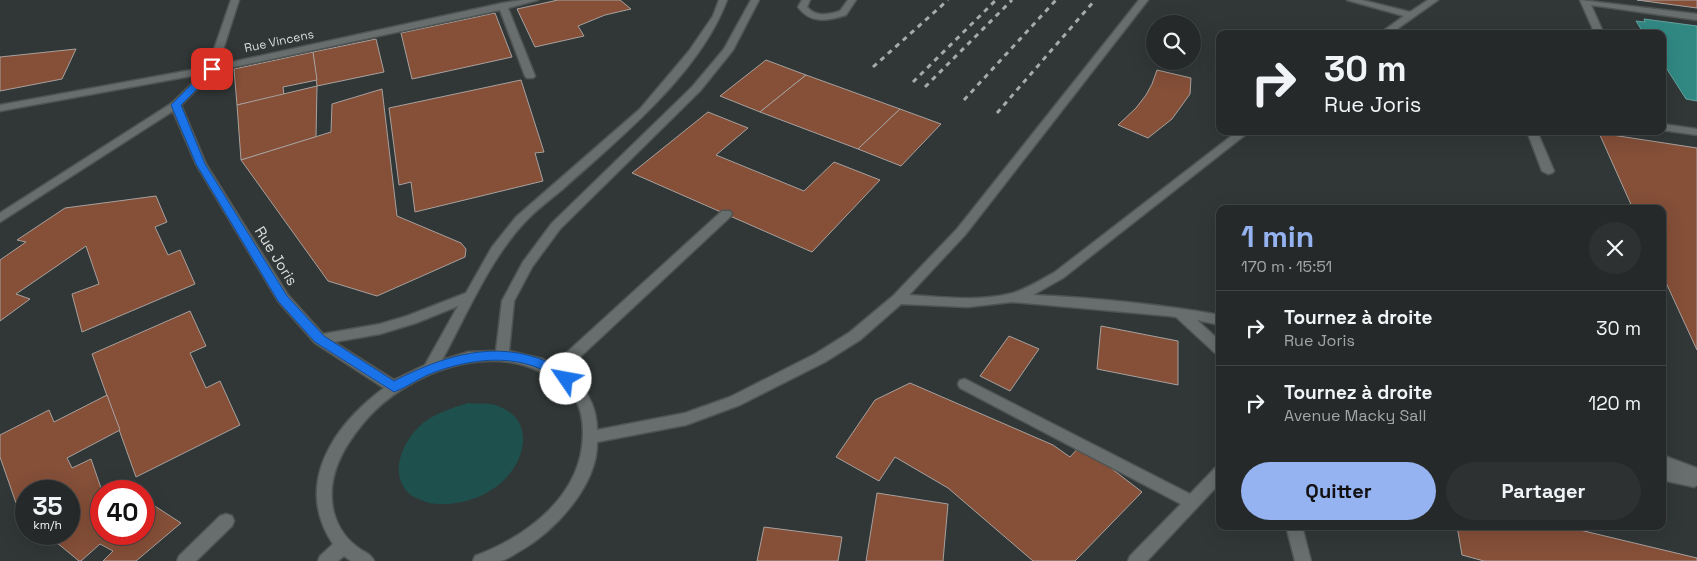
<!DOCTYPE html>
<html lang="fr">
<meta charset="utf-8">
<style>
:root{--surface:#252929;--page:#2d3131;--text:#f1f3f6;--muted:#a3a6a8;--line:#424546;--accent:#95b2f1}
body{margin:0;font-family:"Space Grotesk",sans-serif;background:var(--page);color:var(--text);height:100vh;display:flex;flex-direction:column;font-size:19px;white-space:nowrap}
*{box-sizing:border-box;margin:0}
p{font-size:16px;color:var(--muted)}
.icon{flex:none;width:28px;height:28px;fill:none;stroke:currentColor;stroke-width:2;stroke-linecap:round;stroke-linejoin:round}
.map{position:relative;flex:1;overflow:hidden}
.details{position:absolute;left:1216px;top:205px;width:450px;height:325px;display:flex;flex-direction:column;background:var(--surface);border-radius:10px;box-shadow:0 5px 20px #0002,0 0 0 1px var(--line)}
.details>*{flex:none}
.guide{position:absolute;left:1216px;top:30px;width:450px;height:105px;border-radius:10px;box-shadow:0 5px 20px #0002,0 0 0 1px var(--line);background:#252929;color:var(--text);overflow:hidden}
.controls{position:absolute;left:1146px;top:15px;display:grid;gap:10px}
.controls a{display:grid;place-items:center;width:55px;height:55px;border-radius:50%;background:var(--surface);box-shadow:0 5px 20px #0002,0 0 0 1px var(--line);font-size:25px}
.speed{position:absolute;left:15px;top:480px;display:flex;gap:10px;font-size:25px;font-weight:700;text-align:center}
.speed>*{display:grid;place-content:center;width:65px;height:65px;border-radius:50%;background:var(--surface);box-shadow:0 5px 20px #0002,0 0 0 1px var(--line);line-height:1}
.speed small{font-size:12px;font-weight:400}
.speed .limit{border:8px solid #d22;background:#fff;color:#111}
.pin{position:absolute;display:grid;place-items:center;width:42px;height:42px;color:#fff;margin:-21px;border-radius:10px;box-shadow:0 2px 8px #0006}
.me{position:absolute;width:55px;margin:-28px;rotate:303deg;stroke-linejoin:round;filter:drop-shadow(0 0 4px #0008)}
.turn{display:flex;align-items:center;gap:18px;height:105px;padding:0 25px;font-size:22px}
.turn .icon{width:65px;height:65px;stroke-width:2.5}
.turn b{display:block;font-size:35px;line-height:42px}
.round{display:grid;place-items:center;flex:none;width:52px;height:52px;border-radius:26px;background:var(--page)}
.overview{display:flex;align-items:center;justify-content:space-between;height:85px;padding:0 25px}
h1{font-size:30px;font-weight:800;line-height:38px;color:var(--accent)}
.primary-button{display:flex;gap:10px;margin-top:auto;padding:10px 25px}
.primary-button a{flex:1;height:58px;border-radius:30px;background:var(--accent);color:#111;font-size:20px;font-weight:800;line-height:58px;text-align:center}
.primary-button a+a{background:var(--page);color:var(--text)}
ul{padding:0;list-style:none}
li{display:flex;align-items:center;gap:15px;height:75px;padding:0 25px;border-top:1px solid var(--line)}
li div{flex:1}
li b{display:block;font-size:19px}
li em{font-style:normal}
.map>svg:first-child{display:block}
.green{fill:#1e504d}
.water{fill:#318883;stroke:#64a29e}
.building{fill:#854f38;stroke:#a7a19e}
.lines{fill:none;stroke-linecap:round;stroke-linejoin:round}
.minor-casing{stroke:#4f5453;stroke-width:3}
.minor{fill:#686e6d;fill-rule:evenodd}
.rail{stroke:#a6aaaa;stroke-width:3;stroke-dasharray:5 5;stroke-linecap:butt}
.route{fill:#1a73e8;stroke:#114b97}
.labels{text-anchor:middle;stroke-width:5;stroke-linejoin:round;paint-order:stroke}
.far-street-label{font-size:12px;fill:#dadedd;stroke:#313737}
.street-label{font-size:15px;fill:#dadedd;stroke:#313737}
</style>
<div class="map">
<svg width="1697" height="561" viewBox="0 0 1697 561">
<rect width="100%" height="100%" fill="#313737"/>
<!-- green -->
<path class="green" d="M468 403C475 404 484 403 491 404 533 414 530 454 504 480 489 495 465 504 445 504 438 504 432 504 426 502 422 500 416 498 412 496 386 476 403 440 423 423 436 413 452 408 468 403Z"/>
<!-- water -->
<polygon class="water" points="1644,19 1697,26 1697,101 1686,99 1663,63 1662,34 1644,34 1636,21 1645,22"/>
<!-- building -->
<g class="building">
<polygon points="558,0 620,0 631,9 605,15 578,26 584,36 535,47 517,9"/>
<polygon points="1637,0 1697,0 1697,8"/>
<polygon points="495,13 512,57 412,79 401,33"/>
<polygon points="376,39 384,72 317,86 313,52"/>
<polygon points="76,49 62,79 0,91 0,57"/>
<polygon points="313,52 317,80 283,87 284,95 237,105 234,69"/>
<polygon points="766,60 806,75 760,112 720,96"/>
<polygon points="1157,70 1191,78 1190,94 1172,119 1148,138 1118,125 1136,108 1146,95 1152,84"/>
<polygon points="806,75 900,109 858,149 760,112"/>
<polygon points="521,80 544,152 535,153 543,181 415,212 411,182 399,185 389,108"/>
<polygon points="317,86 316,137 241,160 237,105"/>
<polygon points="382,89 397,216 461,243 466,249 465,257 377,296 328,281 241,160 331,132 332,104"/>
<polygon points="900,109 941,124 901,166 858,149"/>
<polygon points="708,112 748,128 716,155 804,191 834,162 880,180 812,252 632,173"/>
<polygon points="1599,133 1697,148 1697,350 1662,274 1662,209 1633,209"/>
<polygon points="156,196 167,222 155,227 168,255 180,250 195,284 82,332 72,294 99,284 86,246 16,294 30,299 0,321 0,260 26,242 17,240 65,208"/>
<polygon points="190,311 206,346 190,353 206,388 220,381 240,425 136,477 92,354"/>
<polygon points="1101,326 1178,341 1178,385 1097,369"/>
<polygon points="1009,336 1039,349 1010,391 980,376"/>
<polygon points="910,383 1053,445 1070,457 1081,445 1142,492 1075,561 1033,561 948,488 895,457 879,481 836,457 875,400"/>
<polygon points="107,395 120,430 67,458 72,468 91,459 102,491 101,534 144,534 144,499 181,523 136,561 103,561 113,551 100,544 81,561 79,561 56,542 66,534 69,534 69,531 76,525 69,516 69,491 26,491 26,513 16,503 0,457 0,435 49,410 54,422"/>
<polygon points="877,493 948,504 943,561 866,561"/>
<polygon points="1457,526 1563,526 1697,558 1697,561 1484,561 1462,555"/>
<polygon points="764,527 842,537 838,561 757,561"/>
</g>
<g class="lines">
<defs>
<g id="minor">
<path d="M231 0H239L218 65 503 3 522 0H538L508 8 535 76 533 78H527L525 76 500 10 215 71 181 105 206 164 288 295 323 334 380 324 407 316 466 293 492 247 516 217 640 109 689 51 713 16 719 0H727C700 73 621 137 564 188 551 199 536 210 524 223 490 259 466 316 442 360L468 352 496 351 502 301 523 262 552 223 692 87 724 49 751 0H759L733 50 700 91 560 229 532 267 514 301 509 351 543 359 553 365 722 211H730L732 214 730 217 564 372C585 384 597 406 597 430L685 413 730 397 815 354 850 332 893 296 957 229 1139 0H1148L965 235 909 295C943 297 980 302 1013 293 1028 288 1041 280 1055 272L1238 131H1250L1063 278 1033 295C1096 298 1158 304 1220 315V325L1197 320 1220 341V354L1215 353 1176 317 1169 316 1012 302 968 307 901 304 860 340 825 362 740 405 686 425 597 442C598 485 555 531 520 551 514 554 507 560 500 561 491 561 481 561 473 561L475 556C528 536 583 495 583 433 583 419 581 406 572 394 566 386 557 381 548 376 490 340 406 373 365 421 343 447 325 478 334 513 338 528 348 541 360 549 366 553 371 554 374 561H351L344 556 338 561H318L320 556 333 544C293 484 334 425 384 388L315 343 278 301 196 164 173 111 0 222V213L172 103 202 74 0 111V105L208 67ZM458 306 425 365 394 380 334 342 380 334 416 323Z"/>
<path d="M802 0H810L807 7C816 17 828 15 840 11L848 0H856L846 15C828 21 810 24 798 7Z"/>
<polygon points="1347,0 1362,0 1410,12 1428,0 1438,0 1390,34 1379,34 1404,16"/>
<polygon points="1580,0 1697,14 1697,20 1591,5 1604,34 1595,34"/>
<polygon points="1662,124 1697,129 1697,135 1662,130"/>
<polygon points="1527,131 1537,131 1554,171 1552,173 1548,174 1542,171"/>
<polygon points="965,379 1190,494 1215,468 1220,467 1220,483 1147,561 1128,561 1130,556 1181,504 960,388 958,384 960,380"/>
<polygon points="1662,455 1697,468 1697,485 1694,487 1662,480"/>
<polygon points="226,514 232,516 234,521 232,526 196,561 177,561 179,556 220,516"/>
<polygon points="1286,526 1302,526 1311,561 1295,561"/>
</g>
</defs>
<!-- minor casing -->
<use href="#minor" class="minor-casing"/>
<!-- minor -->
<use href="#minor" class="minor"/>
<!-- rail -->
<g class="rail">
<polyline points="873,67 948,0"/>
<polyline points="913,82 996,0"/>
<polyline points="925,87 1012,0"/>
<polyline points="964,100 1056,0"/>
<polyline points="997,113 1095,0"/>
</g>
</g>
<!-- route -->
<path class="route" d="M212 66 216 69 215 71 181 105 205 164 287 296 324 336 394 381C443 356 495 339 548 362 558 366 568 370 573 379L571 383H562C528 352 475 357 435 372 420 377 408 387 394 392L315 342 278 301 196 164 171 105 209 67Z"/>
<g class="labels">
<!-- far-street labels -->
<g class="far-street-label">
<text transform="translate(279 41) rotate(-12)" y="4">Rue Vincens</text>
</g>
<!-- street labels -->
<g class="street-label">
<text transform="translate(276 256) rotate(58)" y="5">Rue Joris</text>
</g>
</g>
</svg>
<div class="controls">
<a><svg class="icon" aria-label="search" viewBox="0 0 24 24"><circle cx="10" cy="10" r="6"/><path d="M15 15l6 6"/></svg></a>
</div>
<div class="speed"><div>35<small>km/h</small></div><div class="limit">40</div></div>
<div class="pin" style="left:212px;top:69px;background:#d93025"><svg class="icon" aria-label="arrive" viewBox="0 0 24 24"><path d="M6 21V4h12l-3 4 3 4H6"/></svg></div>
<svg class="me" style="left:566px;top:379px" viewBox="-20 -20 40 40"><circle r="19" fill="#fff"/><path d="M0-13L10 11 0 6-10 11z" fill="#1a73e8"/></svg>
<div class="guide">
<div class="turn"><svg class="icon" aria-label="right" viewBox="0 0 24 24"><path d="M7 20v-9h11M14 6l5 5-5 5"/></svg><div><b>30 m</b>Rue Joris</div></div>
</div>
<section class="details">
<div class="overview"><div><h1>1 min</h1><p>170 m · 15:51</p></div><a class="round"><svg class="icon" aria-label="close" viewBox="0 0 24 24"><path d="M6 6l12 12M18 6L6 18"/></svg></a></div>
<ul>
<li><svg class="icon" aria-label="right" viewBox="0 0 24 24"><path d="M7 20v-9h11M14 6l5 5-5 5"/></svg><div><b>Tournez à droite</b><p>Rue Joris</p></div><em>30 m</em></li>
<li><svg class="icon" aria-label="right" viewBox="0 0 24 24"><path d="M7 20v-9h11M14 6l5 5-5 5"/></svg><div><b>Tournez à droite</b><p>Avenue Macky Sall</p></div><em>120 m</em></li>
</ul>
<div class="primary-button"><a>Quitter</a><a>Partager</a></div>
</section>
</div>
